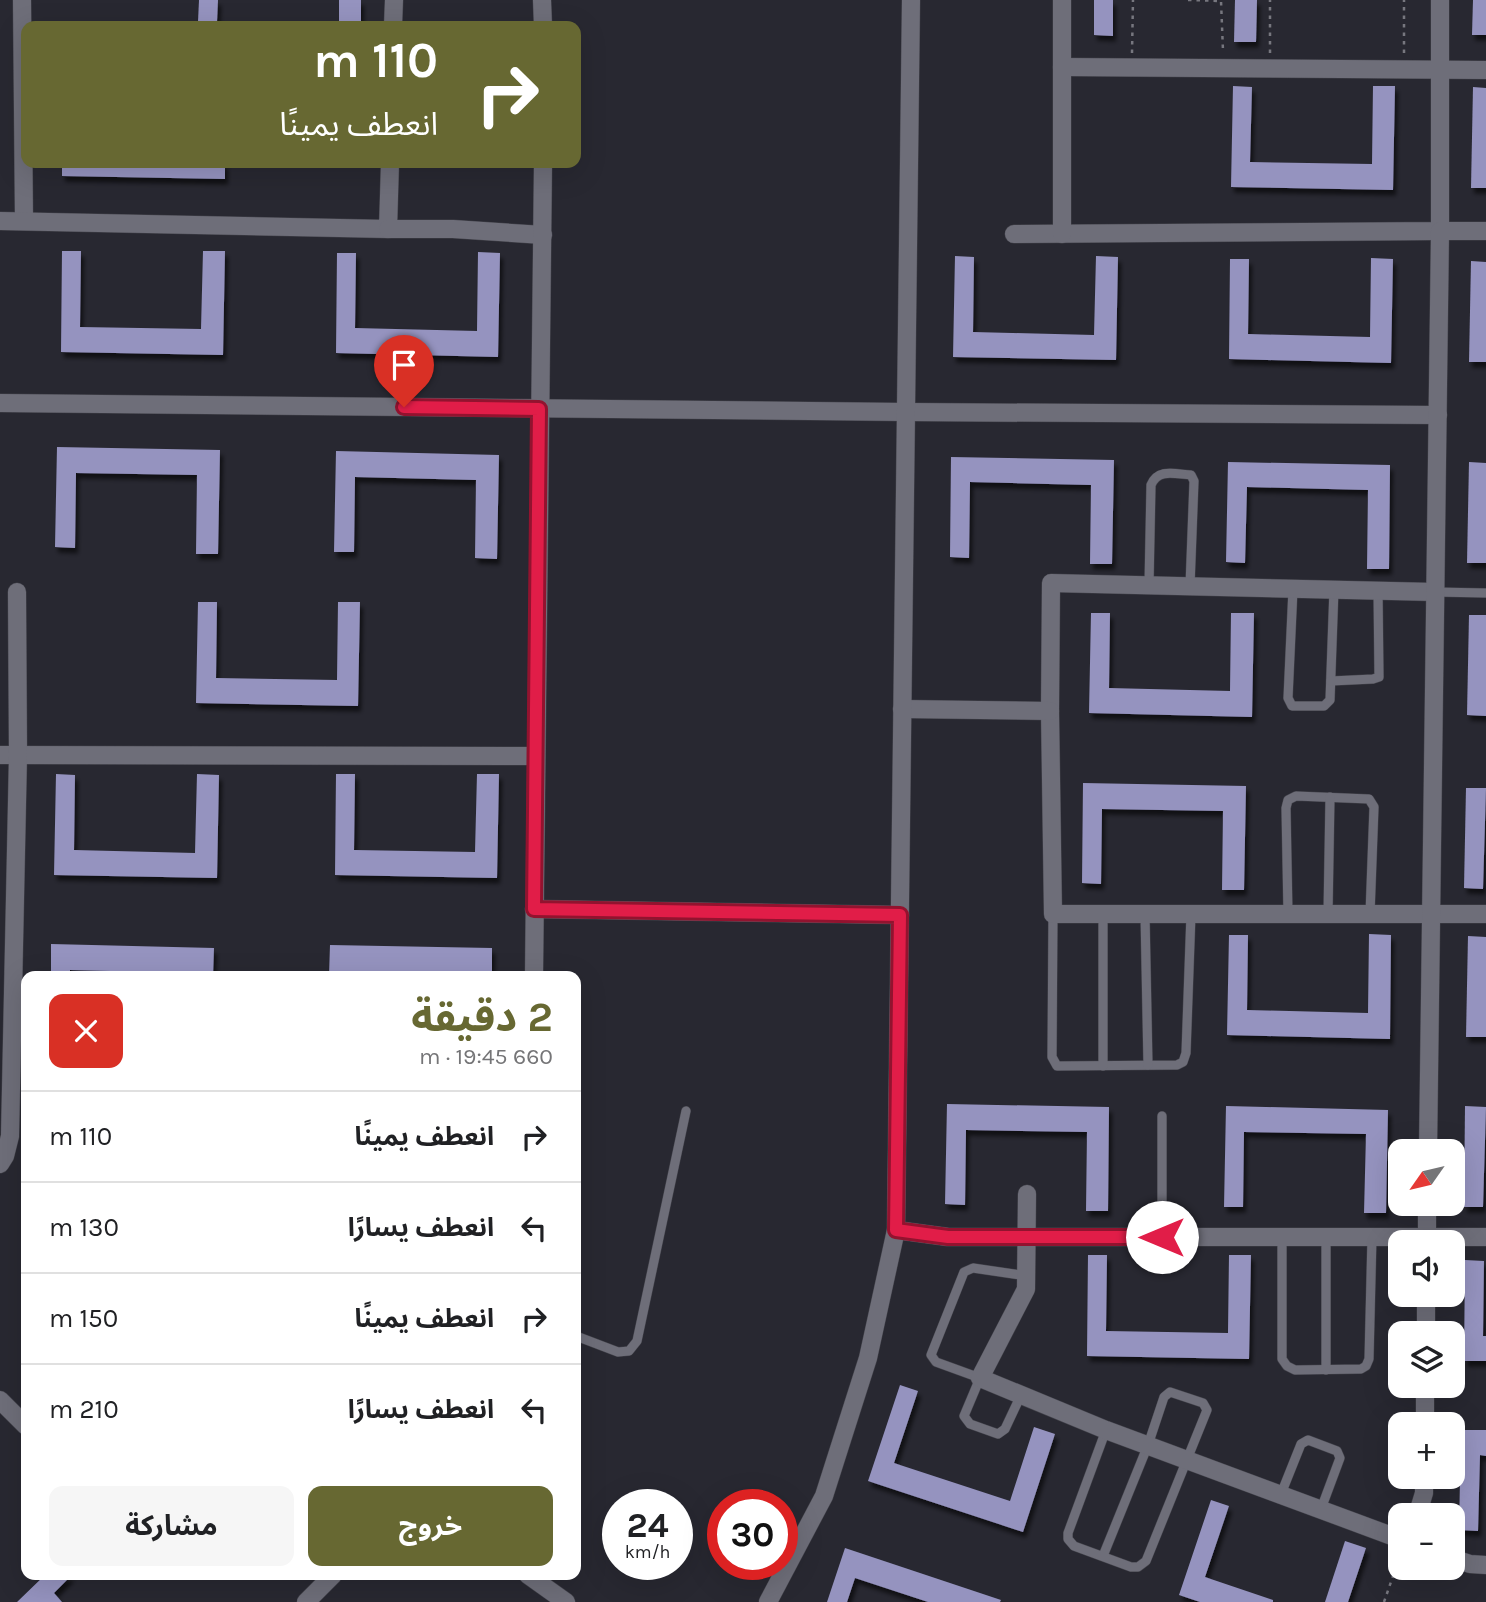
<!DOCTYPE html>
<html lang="ar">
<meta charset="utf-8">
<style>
:root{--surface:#fff;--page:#f6f6f6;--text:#202124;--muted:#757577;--line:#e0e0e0;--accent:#676832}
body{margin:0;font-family:Karla,"Noto Sans Arabic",sans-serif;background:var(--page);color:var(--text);direction:rtl;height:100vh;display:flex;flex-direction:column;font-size:26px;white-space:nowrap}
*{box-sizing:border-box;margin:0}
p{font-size:23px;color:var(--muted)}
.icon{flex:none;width:38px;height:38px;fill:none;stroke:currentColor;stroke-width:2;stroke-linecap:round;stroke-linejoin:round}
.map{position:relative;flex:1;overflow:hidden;direction:ltr}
.sheet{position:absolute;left:21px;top:971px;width:560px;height:609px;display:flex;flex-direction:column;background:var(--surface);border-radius:14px;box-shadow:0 7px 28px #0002;direction:rtl}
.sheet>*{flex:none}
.guide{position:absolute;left:21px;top:21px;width:560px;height:147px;border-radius:14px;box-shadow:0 7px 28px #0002;direction:rtl;background:#676832;color:#fff;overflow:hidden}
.needle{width:46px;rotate:236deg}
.fabs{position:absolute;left:1388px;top:1139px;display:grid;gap:14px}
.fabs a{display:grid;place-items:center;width:77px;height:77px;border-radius:14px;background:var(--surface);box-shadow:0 7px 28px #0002;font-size:35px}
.speed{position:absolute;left:602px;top:1489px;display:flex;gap:14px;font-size:35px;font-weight:700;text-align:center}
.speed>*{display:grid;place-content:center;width:91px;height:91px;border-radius:50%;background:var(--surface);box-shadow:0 7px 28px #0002;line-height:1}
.speed small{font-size:18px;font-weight:400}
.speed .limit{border:10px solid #d22;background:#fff;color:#111}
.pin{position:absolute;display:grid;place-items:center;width:60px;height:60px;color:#fff;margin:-72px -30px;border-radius:50% 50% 50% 0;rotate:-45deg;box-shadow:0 0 7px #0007}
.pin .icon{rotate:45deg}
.me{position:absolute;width:77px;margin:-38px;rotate:270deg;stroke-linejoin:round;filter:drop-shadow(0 0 5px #0008)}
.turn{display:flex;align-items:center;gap:24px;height:147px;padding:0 28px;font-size:32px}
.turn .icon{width:91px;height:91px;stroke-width:2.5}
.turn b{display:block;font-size:49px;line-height:60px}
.round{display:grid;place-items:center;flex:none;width:74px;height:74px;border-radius:14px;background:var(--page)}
.head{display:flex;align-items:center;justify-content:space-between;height:119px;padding:0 28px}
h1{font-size:42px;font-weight:700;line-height:52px;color:var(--accent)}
.action{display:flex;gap:14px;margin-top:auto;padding:14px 28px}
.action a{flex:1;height:80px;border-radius:14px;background:var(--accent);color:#fff;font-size:28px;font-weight:700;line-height:80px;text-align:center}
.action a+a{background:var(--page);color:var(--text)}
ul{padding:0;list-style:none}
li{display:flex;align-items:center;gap:21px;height:91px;padding:0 28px;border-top:2px solid var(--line)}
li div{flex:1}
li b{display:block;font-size:26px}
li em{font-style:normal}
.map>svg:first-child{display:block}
.building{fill:#9593bf;filter:url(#shadow)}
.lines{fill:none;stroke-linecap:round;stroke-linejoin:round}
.service-casing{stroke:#43434b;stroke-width:10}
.minor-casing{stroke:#43434b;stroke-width:19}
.path{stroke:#77777f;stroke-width:2.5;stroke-dasharray:3.5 5;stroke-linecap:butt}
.service{stroke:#6e6e79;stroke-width:9}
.minor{stroke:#6e6e79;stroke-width:18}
.route-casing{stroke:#92132f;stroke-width:18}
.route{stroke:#e11d48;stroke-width:12}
</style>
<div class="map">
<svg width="1486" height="1602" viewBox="0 0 1486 1602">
<defs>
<filter id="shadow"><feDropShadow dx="3" dy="5.5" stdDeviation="2" flood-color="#0009"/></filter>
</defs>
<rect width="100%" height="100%" fill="#282831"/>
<!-- building -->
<g class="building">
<polygon points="199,0 218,0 217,22 198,22"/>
<rect x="339" y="0" width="22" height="26"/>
<polygon points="1094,0 1113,0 1113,36 1094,35"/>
<polygon points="1235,0 1257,0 1256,42 1234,42"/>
<polygon points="1473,0 1486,0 1486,35 1472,35"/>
<polygon points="1233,86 1252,87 1250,162 1372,164 1373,86 1395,86 1393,190 1231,187"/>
<polygon points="1473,87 1486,88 1486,188 1471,188"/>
<polygon points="62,163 225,163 225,179 62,176"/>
<polygon points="62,251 81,251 80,327 201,329 203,251 225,251 223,355 61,352"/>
<polygon points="478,252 500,253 498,357 336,353 337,253 356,253 355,328 477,331"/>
<polygon points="955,256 974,257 973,332 1094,335 1096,256 1118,257 1116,360 953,357"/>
<polygon points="1371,258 1393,259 1391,363 1229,359 1230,259 1249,259 1248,334 1370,337"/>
<polygon points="1471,261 1486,262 1486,362 1469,362"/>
<polygon points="57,447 220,450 218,554 196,554 197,475 76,473 75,548 55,547"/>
<polygon points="336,451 499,455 497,559 475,558 476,480 355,477 354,552 334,552"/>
<polygon points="951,457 1114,460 1112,564 1090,564 1091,485 970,482 969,558 950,557"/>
<polygon points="1228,462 1390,465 1389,569 1367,569 1368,490 1247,487 1245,563 1226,562"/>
<polygon points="1469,462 1486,463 1486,563 1467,563"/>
<polygon points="198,602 217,602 216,678 337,680 338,602 360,602 358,706 196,703"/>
<polygon points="1091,613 1110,613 1109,688 1230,691 1231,613 1254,613 1252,717 1089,713"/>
<polygon points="1469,615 1486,615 1486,716 1467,715"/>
<polygon points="56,774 75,775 74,850 195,853 197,774 219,775 217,878 54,875"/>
<polygon points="336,774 355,774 354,850 475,852 477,774 499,774 497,878 335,875"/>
<polygon points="1083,783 1246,786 1244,890 1222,890 1223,811 1102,809 1101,884 1082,883"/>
<polygon points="1466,788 1486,788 1483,889 1464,888"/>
<polygon points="1369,934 1391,935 1390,1039 1227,1035 1229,935 1248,935 1247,1010 1368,1013"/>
<polygon points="1468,936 1486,937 1486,1037 1466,1037"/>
<polygon points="51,944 214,948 213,976 191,976 191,973 70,970 70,976 51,976"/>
<polygon points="330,945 492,948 492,976 470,976 470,973 349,971 348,976 329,976"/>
<polygon points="947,1104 1109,1107 1108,1211 1086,1211 1087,1132 966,1130 965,1205 945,1204"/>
<polygon points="1226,1106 1388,1110 1386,1213 1364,1213 1366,1134 1244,1132 1243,1207 1224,1207"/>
<polygon points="1465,1106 1486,1107 1483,1207 1464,1207"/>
<polygon points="1088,1255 1107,1255 1106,1331 1228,1333 1229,1255 1251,1255 1249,1359 1087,1356"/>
<polygon points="1465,1260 1484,1261 1483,1336 1486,1336 1486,1361 1464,1361"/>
<polygon points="900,1385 918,1391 894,1463 1010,1501 1034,1427 1055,1434 1023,1532 868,1481"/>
<polygon points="1461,1430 1486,1430 1486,1456 1480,1455 1478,1531 1459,1530"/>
<polygon points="1211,1500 1229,1506 1205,1577 1273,1600 1273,1602 1200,1602 1179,1595"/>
<polygon points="1345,1541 1366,1548 1348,1602 1325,1602"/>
<polygon points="845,1548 1001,1600 1000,1602 928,1602 855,1578 847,1602 827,1602"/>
<polygon points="45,1575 72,1575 54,1593 62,1602 17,1602"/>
</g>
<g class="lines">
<defs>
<g id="service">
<path d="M1149 585 1151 485C1158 468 1175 474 1191 475L1194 481 1190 586"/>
<polyline points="1293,589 1288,698 1292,706 1324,706 1330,700 1334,589"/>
<polyline points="1435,592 1486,593"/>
<polyline points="1331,681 1373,679 1379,677 1378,590"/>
<polyline points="1053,914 1052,1057 1057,1066 1177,1065 1183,1062 1186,1053 1191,914"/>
<polyline points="1145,914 1148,1065"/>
<polyline points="1288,914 1286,808 1288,800 1296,796 1369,799 1374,807 1370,914"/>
<polyline points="1328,914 1330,797"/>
<polyline points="1103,1066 1103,914"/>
<polyline points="1162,1116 1162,1237"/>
<polyline points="1282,1237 1282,1359 1287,1366 1295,1370 1361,1369 1366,1366 1369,1359 1372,1237"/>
<polyline points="576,1336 618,1352 629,1351 637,1341 686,1111"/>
<polyline points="1326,1370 1326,1237"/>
<polyline points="1021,1395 1005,1429 998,1434 970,1424 964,1416 980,1378 936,1362 931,1355 964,1272 973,1268 1027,1276"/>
<polyline points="1281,1494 1301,1444 1308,1440 1337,1451 1340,1458 1321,1509"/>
<polyline points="1103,1556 1148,1445 1164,1397 1170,1392 1203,1403 1207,1410 1146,1561 1138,1567 1131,1567 1074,1546 1068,1539 1068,1533 1106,1430"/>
</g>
<g id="minor">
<polyline points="22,0 24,221"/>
<polyline points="542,0 543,26"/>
<polyline points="393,26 394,0"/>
<polyline points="1062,67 1486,70"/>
<polyline points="0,221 388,229 390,163"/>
<polyline points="388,229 453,229 543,235"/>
<polyline points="1014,234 1440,231 1440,0"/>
<polyline points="1062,234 1062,0"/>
<polyline points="0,403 906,412 1438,415"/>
<polyline points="1435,592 1051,583 1050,711 1053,914 1486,914"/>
<polyline points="902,709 1050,711"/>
<polyline points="0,755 536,756"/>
<polyline points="534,909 900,915"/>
<polyline points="534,976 543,163"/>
<polyline points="1428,1152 1440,231 1486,231"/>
<polyline points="0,1164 5,1156 10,1136 18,755 17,592"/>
<polyline points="1027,1194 1026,1289 980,1378 1106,1430 1400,1539"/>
<polyline points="896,1230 948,1237 1486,1237"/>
<polyline points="1427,1242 1427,1204"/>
<polyline points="1426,1334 1426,1295"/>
<polyline points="0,1400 26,1426"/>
<polyline points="1425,1424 1425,1386"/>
<polyline points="1417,1516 1424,1493 1424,1477"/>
<polyline points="1452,1558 1470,1564 1486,1565"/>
<polyline points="528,1575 566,1602"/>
<polyline points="306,1602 333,1575"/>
<polyline points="768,1602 824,1496 868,1358 896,1230 911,0"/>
</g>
</defs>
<!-- service casing -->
<use href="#service" class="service-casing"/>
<!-- minor casing -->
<use href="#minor" class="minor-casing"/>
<!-- path -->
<g class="path">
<polyline points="1188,0 1221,1 1223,51"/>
<polyline points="1132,53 1133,0"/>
<polyline points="1270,53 1270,0"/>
<polyline points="1404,53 1404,0"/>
<polyline points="1384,1602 1400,1556"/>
</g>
<!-- service -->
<use href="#service" class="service"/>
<!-- minor -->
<use href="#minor" class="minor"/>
</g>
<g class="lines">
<defs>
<polyline id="route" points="404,407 539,409 534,909 900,915 896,1230 948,1237 1162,1237"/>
</defs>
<!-- route casing -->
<use href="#route" class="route-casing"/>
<!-- route -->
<use href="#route" class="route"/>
</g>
</svg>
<div class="fabs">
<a><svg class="needle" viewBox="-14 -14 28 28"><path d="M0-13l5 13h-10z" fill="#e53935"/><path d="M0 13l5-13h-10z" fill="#757577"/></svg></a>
<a><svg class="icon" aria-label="sound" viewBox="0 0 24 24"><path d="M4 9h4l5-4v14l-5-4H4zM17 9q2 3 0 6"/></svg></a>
<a><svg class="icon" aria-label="layers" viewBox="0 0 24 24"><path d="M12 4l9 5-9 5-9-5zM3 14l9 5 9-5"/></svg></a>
<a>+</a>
<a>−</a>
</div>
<div class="speed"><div>24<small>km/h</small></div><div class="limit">30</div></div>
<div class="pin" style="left:404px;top:407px;background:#d93025"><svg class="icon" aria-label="arrive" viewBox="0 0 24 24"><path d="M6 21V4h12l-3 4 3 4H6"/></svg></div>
<svg class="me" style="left:1162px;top:1237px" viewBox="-20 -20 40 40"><circle r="19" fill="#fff"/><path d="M0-13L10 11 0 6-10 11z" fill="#e11d48"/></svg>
<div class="guide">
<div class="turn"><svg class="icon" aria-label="right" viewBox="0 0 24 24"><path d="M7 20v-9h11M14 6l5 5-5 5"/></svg><div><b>110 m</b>انعطف يمينًا</div></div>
</div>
<section class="sheet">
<div class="head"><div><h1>2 دقيقة</h1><p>660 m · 19:45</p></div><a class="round" style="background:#d93025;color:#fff"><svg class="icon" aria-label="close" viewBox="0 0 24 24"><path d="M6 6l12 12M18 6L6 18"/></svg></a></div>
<ul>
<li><svg class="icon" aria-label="right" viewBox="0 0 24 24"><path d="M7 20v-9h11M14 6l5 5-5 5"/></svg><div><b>انعطف يمينًا</b></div><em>110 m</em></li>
<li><svg class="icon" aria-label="left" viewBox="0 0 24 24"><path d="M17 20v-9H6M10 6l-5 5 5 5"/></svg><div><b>انعطف يسارًا</b></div><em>130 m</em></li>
<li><svg class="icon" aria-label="right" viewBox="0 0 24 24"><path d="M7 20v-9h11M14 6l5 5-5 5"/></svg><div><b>انعطف يمينًا</b></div><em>150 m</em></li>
<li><svg class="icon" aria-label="left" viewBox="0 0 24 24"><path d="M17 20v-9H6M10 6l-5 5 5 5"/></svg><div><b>انعطف يسارًا</b></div><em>210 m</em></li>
</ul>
<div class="action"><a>خروج</a><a>مشاركة</a></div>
</section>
</div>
